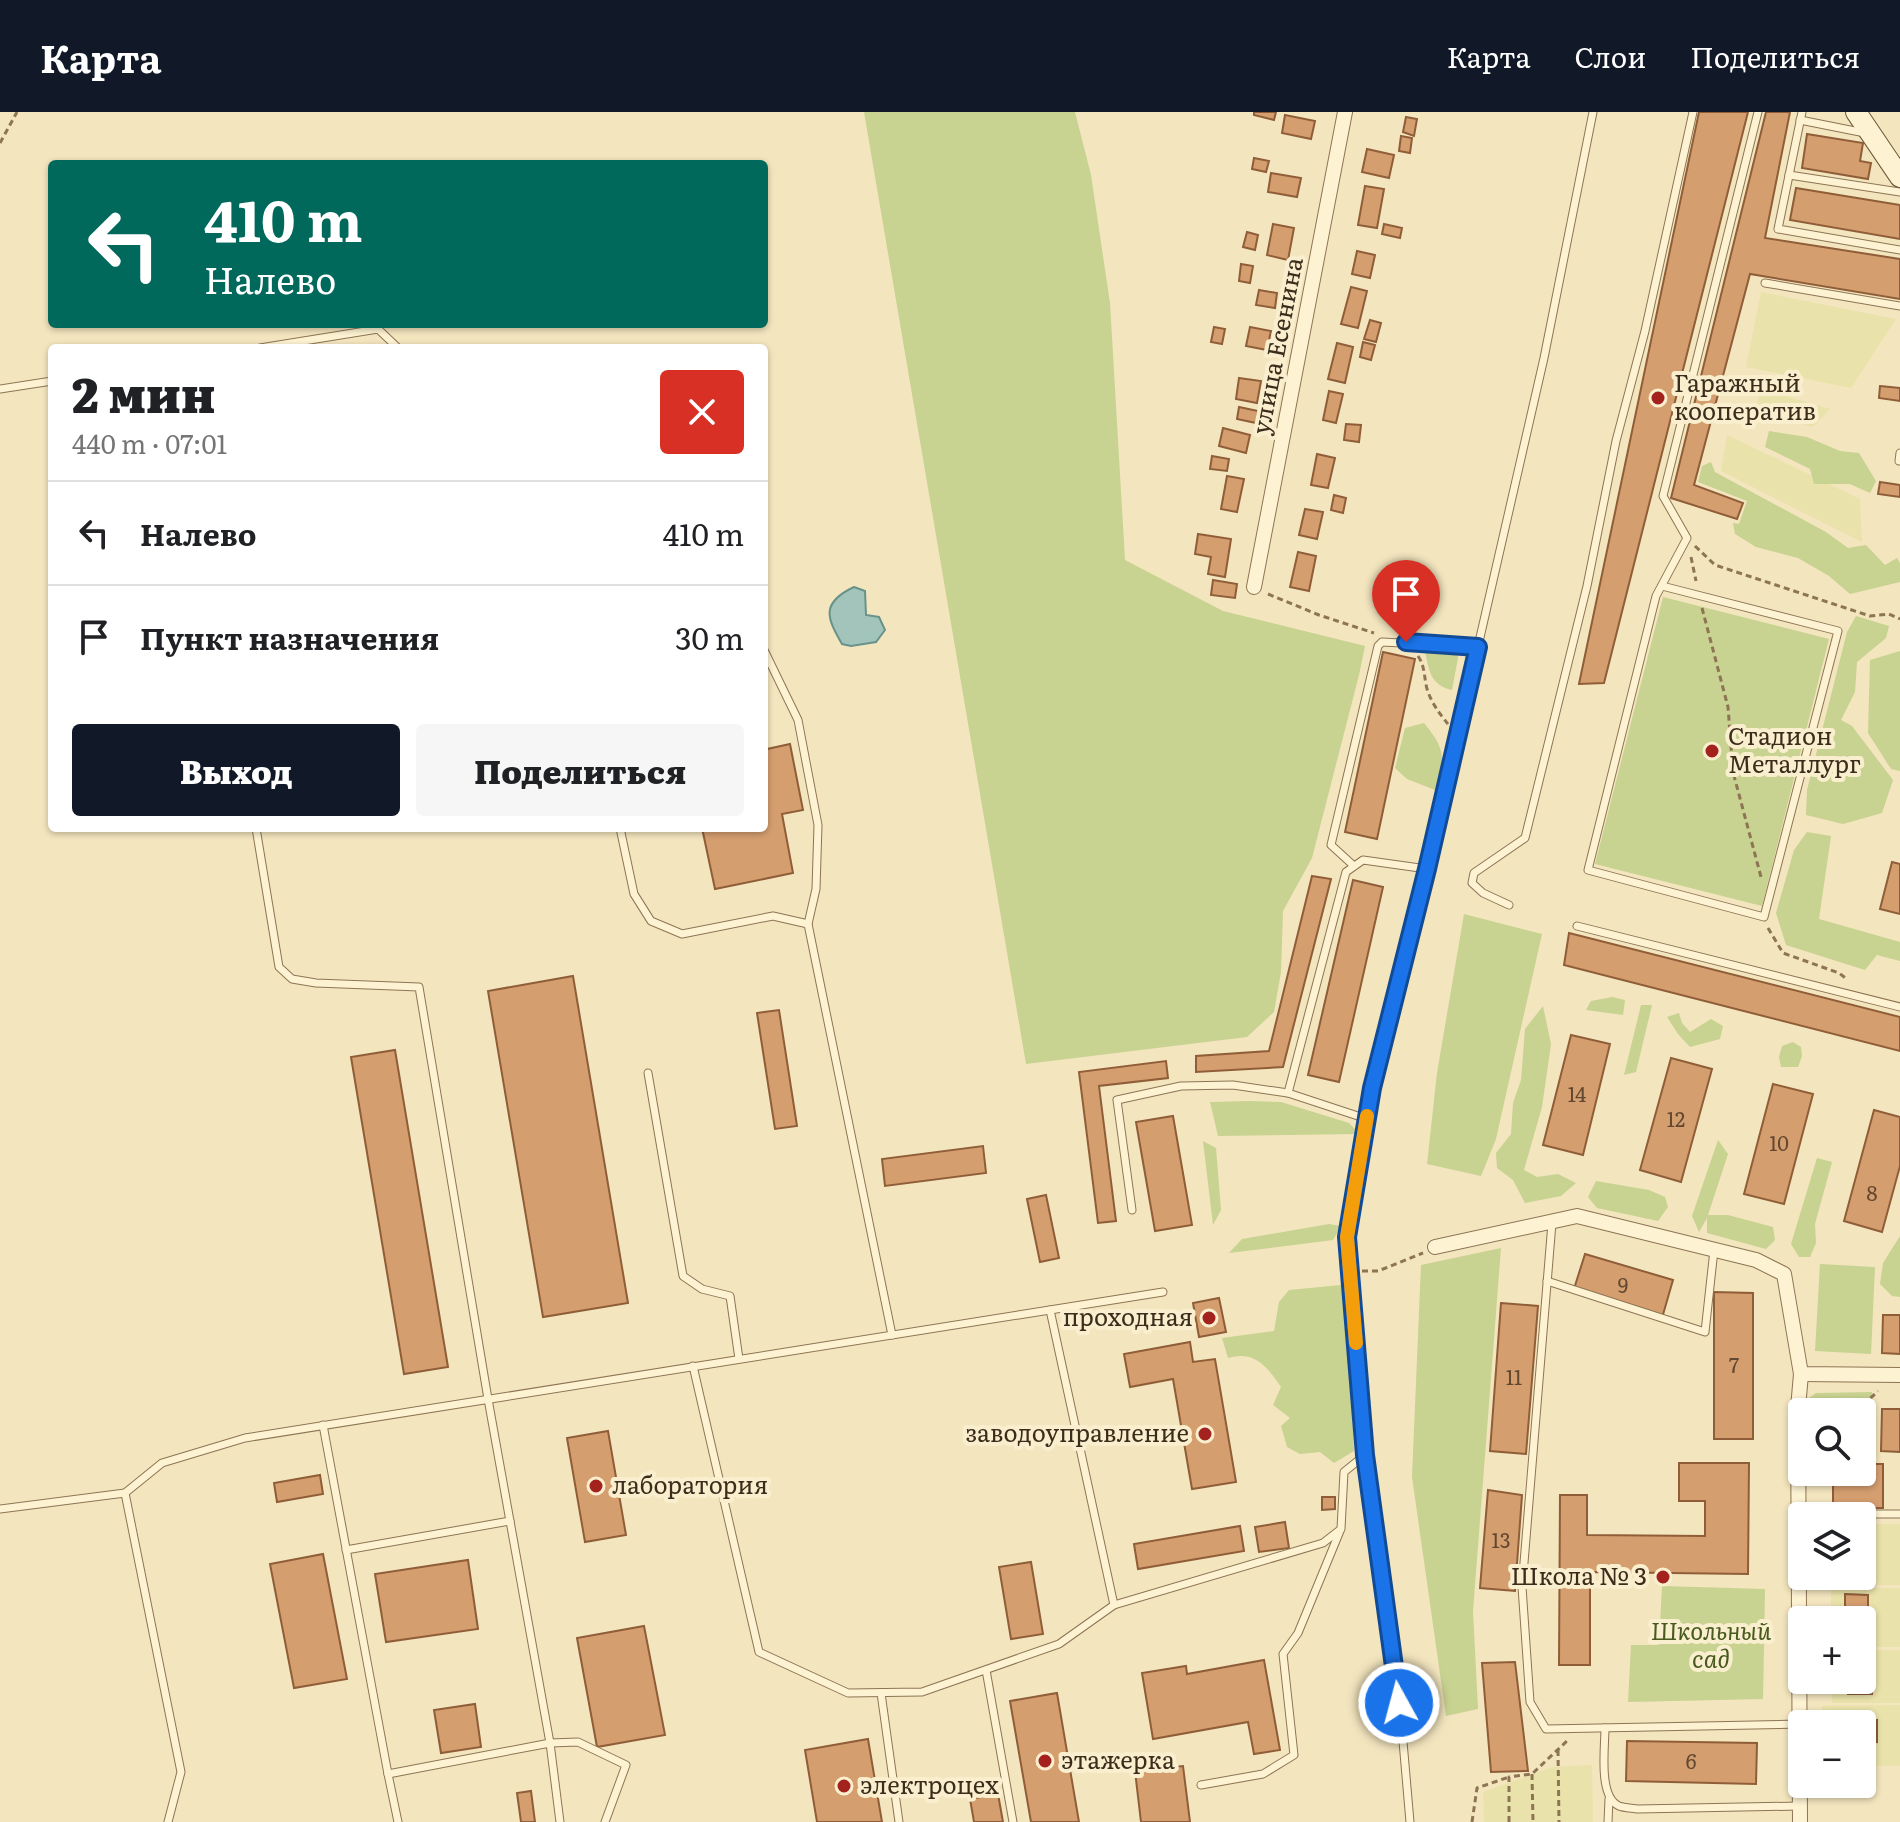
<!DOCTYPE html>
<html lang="ru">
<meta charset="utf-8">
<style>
:root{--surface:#fff;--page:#f6f6f6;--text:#202124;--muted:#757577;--line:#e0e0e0;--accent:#111827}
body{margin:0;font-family:Literata,serif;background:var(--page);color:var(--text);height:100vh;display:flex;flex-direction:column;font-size:30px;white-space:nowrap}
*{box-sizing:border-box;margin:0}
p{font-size:26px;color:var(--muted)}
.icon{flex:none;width:44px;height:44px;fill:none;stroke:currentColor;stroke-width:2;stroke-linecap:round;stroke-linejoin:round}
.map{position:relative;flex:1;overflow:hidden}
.drawer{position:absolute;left:48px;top:232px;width:720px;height:488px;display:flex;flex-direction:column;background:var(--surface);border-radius:8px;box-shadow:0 2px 6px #0004}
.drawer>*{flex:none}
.top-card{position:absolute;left:48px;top:48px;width:720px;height:168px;border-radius:8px;box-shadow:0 2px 6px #0004;background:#00695c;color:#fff;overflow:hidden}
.fabs{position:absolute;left:1788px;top:1286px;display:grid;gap:16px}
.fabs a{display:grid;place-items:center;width:88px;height:88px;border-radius:8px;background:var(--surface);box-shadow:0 2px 6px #0004;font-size:40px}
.pin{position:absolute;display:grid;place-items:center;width:68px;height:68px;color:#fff;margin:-82px -34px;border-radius:50% 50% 50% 0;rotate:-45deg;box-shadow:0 0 8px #0007}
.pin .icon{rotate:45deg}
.me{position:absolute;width:88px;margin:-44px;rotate:353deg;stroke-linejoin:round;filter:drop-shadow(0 0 6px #0008)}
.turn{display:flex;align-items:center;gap:28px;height:168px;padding:0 24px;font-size:36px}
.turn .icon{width:104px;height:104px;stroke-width:2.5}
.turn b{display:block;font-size:56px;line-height:68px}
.round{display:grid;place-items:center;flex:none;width:84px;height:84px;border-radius:8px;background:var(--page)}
.headline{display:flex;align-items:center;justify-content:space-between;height:136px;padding:0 24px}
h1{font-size:48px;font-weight:800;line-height:60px}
.cta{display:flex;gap:16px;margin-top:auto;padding:16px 24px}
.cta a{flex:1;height:92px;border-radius:8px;background:var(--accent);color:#fff;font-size:32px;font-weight:800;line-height:92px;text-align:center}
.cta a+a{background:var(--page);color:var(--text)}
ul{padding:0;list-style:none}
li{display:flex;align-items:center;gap:24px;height:104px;padding:0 24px;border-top:2px solid var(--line)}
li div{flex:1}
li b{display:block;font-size:30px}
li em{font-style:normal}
header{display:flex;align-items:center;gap:48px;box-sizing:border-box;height:112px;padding:0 40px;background:var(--accent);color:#fff}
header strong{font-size:38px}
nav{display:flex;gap:44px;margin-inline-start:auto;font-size:28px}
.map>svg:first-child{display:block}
.farmland{fill:#e9e2aa}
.green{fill:#c8d291}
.water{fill:#a2c4bb;stroke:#68938a;stroke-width:2}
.building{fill:#d59e6f;stroke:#8f5e38;stroke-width:2}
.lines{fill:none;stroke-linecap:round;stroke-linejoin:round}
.lane-casing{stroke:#8d7554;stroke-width:9}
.street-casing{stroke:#8d7554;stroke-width:16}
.secondary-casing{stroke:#6f5638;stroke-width:22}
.path{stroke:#8d7554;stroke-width:3;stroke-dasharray:6 4;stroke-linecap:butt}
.lane{stroke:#fdf2d2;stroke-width:7}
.street{stroke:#fdf2d2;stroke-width:14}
.secondary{stroke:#fdf2d2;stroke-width:20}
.route-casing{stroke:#114b97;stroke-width:20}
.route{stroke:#1a73e8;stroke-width:14}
.slow{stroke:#f59e0b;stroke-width:14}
.poi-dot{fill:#a3221d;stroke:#f9efce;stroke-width:3}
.labels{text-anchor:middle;stroke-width:8;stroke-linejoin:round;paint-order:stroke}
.number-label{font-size:20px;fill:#624830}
.street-label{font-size:24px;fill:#3b2c1b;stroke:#f9efce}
.poi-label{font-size:24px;fill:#3b2c1b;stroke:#f9efce;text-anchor:start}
.park-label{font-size:24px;font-style:italic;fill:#495a1f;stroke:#f9efce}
</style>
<header>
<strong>Карта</strong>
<nav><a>Карта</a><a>Слои</a><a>Поделиться</a></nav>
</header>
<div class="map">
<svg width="1900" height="1710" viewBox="0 0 1900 1710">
<rect width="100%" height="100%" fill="#f3e5be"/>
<!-- farmland -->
<g class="farmland">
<polygon points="1761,180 1896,207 1851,276 1746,255"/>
<polygon points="1761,277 1830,297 1813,315 1755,299"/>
<polygon points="1727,323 1860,387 1862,430 1721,359"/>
<polygon points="1862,1412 1900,1412 1900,1473 1830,1473 1830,1464 1862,1464"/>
<polygon points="1831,1476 1900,1476 1900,1535 1862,1535 1862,1508 1831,1508"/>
<polygon points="1862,1538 1900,1538 1900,1591 1832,1591 1832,1568 1862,1568"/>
<polygon points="1900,1593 1900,1654 1862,1654 1862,1612 1822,1612 1822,1594"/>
<polygon points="1592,1653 1593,1710 1484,1710 1483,1680 1553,1655"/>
</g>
<!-- green -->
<g class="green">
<polygon points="864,0 1075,0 1091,63 1110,191 1125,448 1223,499 1365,534 1359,563 1312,746 1283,799 1281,860 1274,900 1247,925 1026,952"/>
<polygon points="1769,319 1807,325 1840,339 1859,341 1876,369 1870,381 1850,372 1814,372 1810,357 1765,335"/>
<polygon points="1711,350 1715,360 1826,420 1848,436 1866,433 1885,453 1897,446 1900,451 1900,470 1850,482 1829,464 1798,446 1756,435 1735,422 1733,411 1739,412 1747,389 1698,370 1702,354"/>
<polygon points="1663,485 1829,527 1762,794 1595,752"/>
<polygon points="1856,504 1889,514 1886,526 1857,550 1855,580 1841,608 1852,614 1893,668 1882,701 1843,712 1806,703 1807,678 1847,520"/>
<path d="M1425 539 1457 540 1458 546 1452 578C1430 573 1429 558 1425 539Z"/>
<polygon points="1900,539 1900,659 1891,657 1868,621 1870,548"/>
<path d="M1424 611C1446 638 1445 645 1435 678L1407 667 1395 656 1405 616Z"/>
<polygon points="1807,720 1831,724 1819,807 1900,830 1900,849 1877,843 1865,858 1786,833 1776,801 1794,738"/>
<polygon points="1464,802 1542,822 1496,1027 1481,1064 1427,1052 1437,961"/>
<polygon points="1612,885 1625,888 1623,903 1586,898 1591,889"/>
<polygon points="1641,893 1652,893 1636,960 1624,963"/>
<polygon points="1543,894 1551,932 1542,995 1524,1058 1537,1065 1558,1062 1576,1071 1561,1084 1525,1091 1513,1068 1497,1056 1496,1041 1511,1022 1513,991 1521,968 1525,917"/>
<polygon points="1679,901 1682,911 1690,920 1711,907 1723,914 1720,927 1690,935 1678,922 1667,905"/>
<polygon points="1793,930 1801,935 1802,944 1798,955 1781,955 1779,945 1782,934"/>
<polygon points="1249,989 1281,990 1349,1011 1356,1018 1356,1022 1218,1024 1210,990"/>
<polygon points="1718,1028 1728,1042 1708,1103 1728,1103 1773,1115 1775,1128 1766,1137 1707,1121 1707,1106 1699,1120 1692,1104"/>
<polygon points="1203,1029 1216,1036 1221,1098 1213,1113"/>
<polygon points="1817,1046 1832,1050 1815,1112 1816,1131 1810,1145 1799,1145 1791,1132"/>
<polygon points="1596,1069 1649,1078 1665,1085 1668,1095 1658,1109 1597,1096 1588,1085"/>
<polygon points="1329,1112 1341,1114 1333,1128 1229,1141 1242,1127"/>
<polygon points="1900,1124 1900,1185 1892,1184 1880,1172 1883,1151"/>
<polygon points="1501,1136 1473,1499 1478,1597 1446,1604 1412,1365 1421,1153"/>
<polygon points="1820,1152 1875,1155 1871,1242 1815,1239"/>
<path d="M1341 1173 1349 1244 1354 1339 1334 1351 1320 1340 1300 1342 1287 1335 1281 1314 1290 1306 1273 1293 1281 1275C1267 1254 1254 1238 1228 1246L1222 1226 1274 1219 1279 1190 1289 1178Z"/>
<polygon points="1872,1280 1873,1348 1862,1349 1862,1300 1809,1300 1809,1286 1816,1281"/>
<polygon points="1662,1474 1765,1477 1763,1587 1628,1590 1631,1533 1659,1533"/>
</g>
<!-- water -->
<path class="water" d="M854 475 865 479 866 503 879 505 885 518 876 530 851 534 842 532C827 506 820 491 854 475Z"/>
<!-- building -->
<g class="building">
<polygon points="1254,0 1276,0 1274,8 1254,3"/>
<polygon points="1699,0 1748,0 1604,571 1579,572"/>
<polygon points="1766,0 1790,0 1765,126 1900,147 1900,187 1750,162 1694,373 1743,391 1737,407 1671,386"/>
<polygon points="1285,3 1315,9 1311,27 1282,21"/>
<polygon points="1406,5 1417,7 1414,24 1403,20"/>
<polygon points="1807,22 1863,31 1860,49 1871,51 1868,67 1802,56"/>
<polygon points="1401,24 1412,26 1410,41 1399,39"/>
<polygon points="1367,37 1394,43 1389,66 1362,60"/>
<polygon points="1254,46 1269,49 1266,60 1252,57"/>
<polygon points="1271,61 1301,66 1297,85 1268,80"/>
<polygon points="1365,74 1384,77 1377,116 1358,113"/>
<polygon points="1796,76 1900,93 1900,127 1790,108"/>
<polygon points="1273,112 1294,116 1288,148 1267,143"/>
<polygon points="1384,112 1402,116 1400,126 1382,122"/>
<polygon points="1247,120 1258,123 1255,138 1243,135"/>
<polygon points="1357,139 1375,143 1370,166 1352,162"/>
<polygon points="1241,152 1253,154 1250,171 1239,169"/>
<polygon points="1351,175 1367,179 1358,216 1341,212"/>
<polygon points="1259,178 1277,181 1275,196 1256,193"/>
<polygon points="1370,208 1381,211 1376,230 1364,227"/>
<polygon points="1214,215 1225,217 1222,232 1211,230"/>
<polygon points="1250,215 1271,219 1267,238 1246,234"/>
<polygon points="1363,230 1375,233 1371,248 1360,245"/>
<polygon points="1337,231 1353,235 1345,271 1328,267"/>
<polygon points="1239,266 1261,269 1257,291 1236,287"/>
<polygon points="1880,274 1900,276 1900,289 1879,286"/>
<polygon points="1329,279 1343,282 1336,311 1323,308"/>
<polygon points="1239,295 1258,299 1256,311 1237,307"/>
<polygon points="1346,312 1361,313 1359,330 1344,328"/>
<polygon points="1223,316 1250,323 1246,341 1219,334"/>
<polygon points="1317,342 1335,346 1328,376 1311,373"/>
<polygon points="1212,344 1229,347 1227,359 1210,357"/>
<polygon points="1227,364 1244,367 1237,400 1221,397"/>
<polygon points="1880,370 1900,373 1900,385 1878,382"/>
<polygon points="1334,383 1346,386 1343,401 1331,398"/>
<polygon points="1305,397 1323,400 1317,427 1299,423"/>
<polygon points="1198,422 1231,427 1225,465 1208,462 1211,445 1195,442"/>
<polygon points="1298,440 1316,444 1309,479 1290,475"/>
<polygon points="1213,468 1237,472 1235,486 1211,483"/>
<polygon points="1383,540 1415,547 1377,727 1345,720"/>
<polygon points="764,622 767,637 790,632 803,698 782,702 793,761 715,777 702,716 764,716"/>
<polygon points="1892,750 1900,752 1900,802 1880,797"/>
<polygon points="1312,764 1331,767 1283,955 1196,960 1196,944 1269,939"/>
<polygon points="1353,768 1383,775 1339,970 1308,963"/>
<polygon points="1569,821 1900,905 1900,939 1564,853"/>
<polygon points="573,864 628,1191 543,1205 488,879"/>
<polygon points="779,898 797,1014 775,1017 757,901"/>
<polygon points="1571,923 1610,932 1583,1043 1543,1033"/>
<polygon points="395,938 448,1255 404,1262 351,945"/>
<polygon points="1671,946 1712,957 1681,1070 1640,1058"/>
<polygon points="1166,949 1168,966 1099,974 1116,1109 1098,1111 1079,960"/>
<polygon points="1773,972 1813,982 1784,1092 1744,1082"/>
<polygon points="1874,998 1900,1005 1900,1054 1882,1120 1844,1109"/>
<polygon points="1173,1004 1192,1113 1155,1119 1136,1010"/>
<polygon points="983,1034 986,1061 885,1074 882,1047"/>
<polygon points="1046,1083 1059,1146 1040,1150 1027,1087"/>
<polygon points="1585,1142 1673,1168 1662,1206 1573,1180"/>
<polygon points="1714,1180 1753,1181 1753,1327 1714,1327"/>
<polygon points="1219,1186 1226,1220 1199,1225 1193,1191"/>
<polygon points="1501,1191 1538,1194 1526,1342 1490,1339"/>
<polygon points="1883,1203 1900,1203 1900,1242 1882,1241"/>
<polygon points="1190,1230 1193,1250 1215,1247 1236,1370 1192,1377 1173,1267 1130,1275 1124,1242"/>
<polygon points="1882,1297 1900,1297 1900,1340 1881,1339"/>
<polygon points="608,1319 626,1423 585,1430 567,1326"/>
<polygon points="1679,1351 1749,1351 1748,1462 1590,1460 1590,1553 1559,1553 1560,1383 1587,1383 1587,1423 1705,1424 1705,1389 1679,1389"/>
<polygon points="1862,1352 1883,1352 1883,1396 1833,1396 1833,1360 1862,1360"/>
<polygon points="320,1363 323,1382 277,1390 274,1371"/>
<polygon points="1488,1378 1522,1383 1515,1479 1480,1476"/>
<polygon points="1322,1385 1335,1385 1335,1397 1322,1398"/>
<polygon points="1285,1410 1289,1436 1259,1440 1255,1415"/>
<polygon points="1240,1414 1244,1439 1138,1457 1134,1432"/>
<polygon points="323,1442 347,1567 294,1576 270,1452"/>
<polygon points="468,1448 478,1517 386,1530 375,1462"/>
<polygon points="1031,1450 1043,1522 1011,1527 999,1455"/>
<polygon points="1845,1482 1868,1483 1868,1520 1862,1520 1862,1508 1845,1508"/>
<polygon points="644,1514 665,1623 597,1635 577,1526"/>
<polygon points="1862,1545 1872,1545 1872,1582 1848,1582 1848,1568 1862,1568"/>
<polygon points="1264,1548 1280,1638 1254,1642 1248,1610 1153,1627 1142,1561 1186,1554 1187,1562"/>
<polygon points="1515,1550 1528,1659 1491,1660 1482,1551"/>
<polygon points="1057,1581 1079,1710 1031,1710 1010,1589"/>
<polygon points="475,1592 481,1635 441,1641 434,1598"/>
<polygon points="1846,1607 1877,1608 1877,1630 1870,1629 1870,1645 1862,1645 1862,1612 1846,1612"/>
<polygon points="868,1627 882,1710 817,1710 805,1638"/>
<polygon points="1627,1629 1757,1631 1756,1672 1626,1669"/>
<polygon points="1183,1654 1190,1710 1141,1710 1135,1659"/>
<polygon points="531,1679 535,1710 521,1710 517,1681"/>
<polygon points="998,1682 1003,1710 974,1710 970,1687"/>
</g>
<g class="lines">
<defs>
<g id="lane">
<polyline points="1802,0 1778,117 1900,138"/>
<polyline points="1800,8 1865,21"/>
<polyline points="1789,63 1900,80"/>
<polyline points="1765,171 1900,194"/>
<polyline points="260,236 378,217 398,236"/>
<polyline points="0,277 52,269"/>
<polyline points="1899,349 1900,341"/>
<polyline points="1662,474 1838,519 1764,805 1588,758 1656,484 1687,426 1663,384 1758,0"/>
<polyline points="764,538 798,608 818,713 816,777 808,812"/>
<polyline points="256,716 279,855 292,867 316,871 419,875 488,1287 550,1631 578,1630 626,1653 605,1710"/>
<polyline points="620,716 634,782 651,809 682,822 773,804 808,812 892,1223"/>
<polyline points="1354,754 1331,733 1378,534 1382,530 1478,535"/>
<polyline points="1509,793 1483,781 1472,771 1474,761 1525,726 1587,474 1616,329 1645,219 1693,0"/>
<polyline points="1577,814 1900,895"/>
<polyline points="648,961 683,1164 702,1177 730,1184 739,1247"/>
<polyline points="1367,1007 1288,981 1346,760 1363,748 1427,757"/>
<polyline points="1132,1098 1117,988 1181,974 1233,973 1288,981"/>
<polyline points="1552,1111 1522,1475 1530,1590 1546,1617 1800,1612"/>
<polyline points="1547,1169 1705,1220 1714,1138"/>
<polyline points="693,1254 759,1540 848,1581 922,1580 1059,1532 1114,1493 1050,1198"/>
<polyline points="323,1313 388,1662 550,1631 560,1710"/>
<polyline points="1365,1343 1402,1618 1410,1710"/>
<polyline points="125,1381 181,1660 168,1710"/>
<polyline points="0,1397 125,1381 162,1351 245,1326 1163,1180"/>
<polyline points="1798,1402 1900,1402"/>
<polyline points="346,1438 510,1409"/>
<polyline points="1114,1493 1323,1431 1341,1417 1344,1360 1365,1343 1347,1125 1372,976 1427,757 1544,246 1593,0"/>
<polyline points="986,1558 1013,1710"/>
<polyline points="881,1581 899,1710"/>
<path d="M1605 1616C1605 1635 1598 1685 1619 1694 1624 1696 1632 1696 1638 1697L1800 1694"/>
<polyline points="388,1662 398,1710"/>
<polyline points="1201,1673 1263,1662 1294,1643 1283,1542 1298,1521 1340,1419"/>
<polyline points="1608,1710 1609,1687"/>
</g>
<g id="street">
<polyline points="1254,475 1345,0"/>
<polyline points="1435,1135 1577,1104 1756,1148 1784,1162 1801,1262 1900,1263"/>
<polyline points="1800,1710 1798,1296 1801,1262"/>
</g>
<polyline id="secondary" points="1856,0 1900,65"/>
</defs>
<!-- lane casing -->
<use href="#lane" class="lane-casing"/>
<!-- street casing -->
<use href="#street" class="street-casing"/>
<!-- secondary casing -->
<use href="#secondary" class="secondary-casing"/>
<!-- path -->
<g class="path">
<polyline points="0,31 17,0"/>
<polyline points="1695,434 1715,453 1870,504 1889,502 1900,507"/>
<polyline points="1691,445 1696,469"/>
<polyline points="1268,482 1319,503 1374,521"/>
<polyline points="1702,496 1728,595 1733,660 1761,765"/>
<path d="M1418 544C1425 554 1424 565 1427 577 1431 590 1439 601 1448 612"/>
<polyline points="1768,816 1783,841 1839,861 1848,868"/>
<polyline points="1362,1159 1378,1159 1423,1141"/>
<polyline points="1856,1300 1878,1279"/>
<polyline points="1558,1638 1559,1710"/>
<polyline points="1532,1662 1533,1710"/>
<polyline points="1472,1710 1477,1676 1509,1665"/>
<polyline points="1509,1710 1509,1665 1532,1662 1568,1628"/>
</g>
<!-- lane -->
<use href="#lane" class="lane"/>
<!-- street -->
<use href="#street" class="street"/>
<!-- secondary -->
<use href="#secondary" class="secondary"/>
</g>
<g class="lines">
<defs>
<polyline id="route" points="1399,1591 1365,1343 1347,1125 1372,976 1427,757 1478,535 1406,530"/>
</defs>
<!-- route casing -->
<use href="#route" class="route-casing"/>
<!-- route -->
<use href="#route" class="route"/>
<!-- slow -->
<polyline class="slow" points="1356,1231 1347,1125 1367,1004"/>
</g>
<!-- markers -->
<g class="poi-dot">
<circle cx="1658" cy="286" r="8"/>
<circle cx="1712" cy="639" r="8"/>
<circle cx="1209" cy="1206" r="8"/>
<circle cx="1205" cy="1322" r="8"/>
<circle cx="596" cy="1374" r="8"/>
<circle cx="1663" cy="1465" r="8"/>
<circle cx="1045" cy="1649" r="8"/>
<circle cx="844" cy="1674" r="8"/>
</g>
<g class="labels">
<!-- number labels -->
<g class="number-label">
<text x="1577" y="990">14</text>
<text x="1676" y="1015">12</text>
<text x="1779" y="1039">10</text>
<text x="1872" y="1089">8</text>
<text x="1623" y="1181">9</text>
<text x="1734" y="1261">7</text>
<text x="1514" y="1273">11</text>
<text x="1501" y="1436">13</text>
<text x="1691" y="1657">6</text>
</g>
<!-- street labels -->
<g class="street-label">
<text transform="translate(1278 234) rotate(-79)" y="8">улица Есенина</text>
</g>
<!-- poi labels -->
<g class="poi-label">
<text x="1674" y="280">Гаражный<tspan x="1674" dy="28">кооператив</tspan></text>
<text x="1728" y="633">Стадион<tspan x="1728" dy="28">Металлург</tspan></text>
<text x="1193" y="1214" text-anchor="end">проходная</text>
<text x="1189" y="1330" text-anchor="end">заводоуправление</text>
<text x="612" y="1382">лаборатория</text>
<text x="1647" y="1473" text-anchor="end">Школа № 3</text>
<text x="1061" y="1657">этажерка</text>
<text x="860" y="1682">электроцех</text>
</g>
<!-- park labels -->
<g class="park-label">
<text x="1711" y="1528">Школьный<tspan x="1711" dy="28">сад</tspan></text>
</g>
</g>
</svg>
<div class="fabs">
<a><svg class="icon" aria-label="search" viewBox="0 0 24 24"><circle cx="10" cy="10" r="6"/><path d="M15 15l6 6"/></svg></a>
<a><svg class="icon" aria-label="layers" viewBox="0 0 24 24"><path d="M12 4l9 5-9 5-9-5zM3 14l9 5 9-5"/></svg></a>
<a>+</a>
<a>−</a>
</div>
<div class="pin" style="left:1406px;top:530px;background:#d93025"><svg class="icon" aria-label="arrive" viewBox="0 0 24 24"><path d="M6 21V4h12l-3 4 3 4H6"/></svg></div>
<svg class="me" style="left:1399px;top:1591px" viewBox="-20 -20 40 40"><circle r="17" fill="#1a73e8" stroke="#fff" stroke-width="3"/><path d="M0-11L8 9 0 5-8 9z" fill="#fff"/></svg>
<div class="top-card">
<div class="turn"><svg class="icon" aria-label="left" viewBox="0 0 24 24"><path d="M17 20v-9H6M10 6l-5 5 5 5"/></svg><div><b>410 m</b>Налево</div></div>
</div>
<section class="drawer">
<div class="headline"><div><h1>2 мин</h1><p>440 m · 07:01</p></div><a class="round" style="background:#d93025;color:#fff"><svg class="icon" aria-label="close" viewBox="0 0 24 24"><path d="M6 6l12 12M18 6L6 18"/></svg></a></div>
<ul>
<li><svg class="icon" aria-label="left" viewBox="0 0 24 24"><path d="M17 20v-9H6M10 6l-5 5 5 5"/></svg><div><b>Налево</b></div><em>410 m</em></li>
<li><svg class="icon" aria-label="arrive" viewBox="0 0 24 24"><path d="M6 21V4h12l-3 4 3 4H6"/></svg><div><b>Пункт назначения</b></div><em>30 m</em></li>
</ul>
<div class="cta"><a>Выход</a><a>Поделиться</a></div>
</section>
</div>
